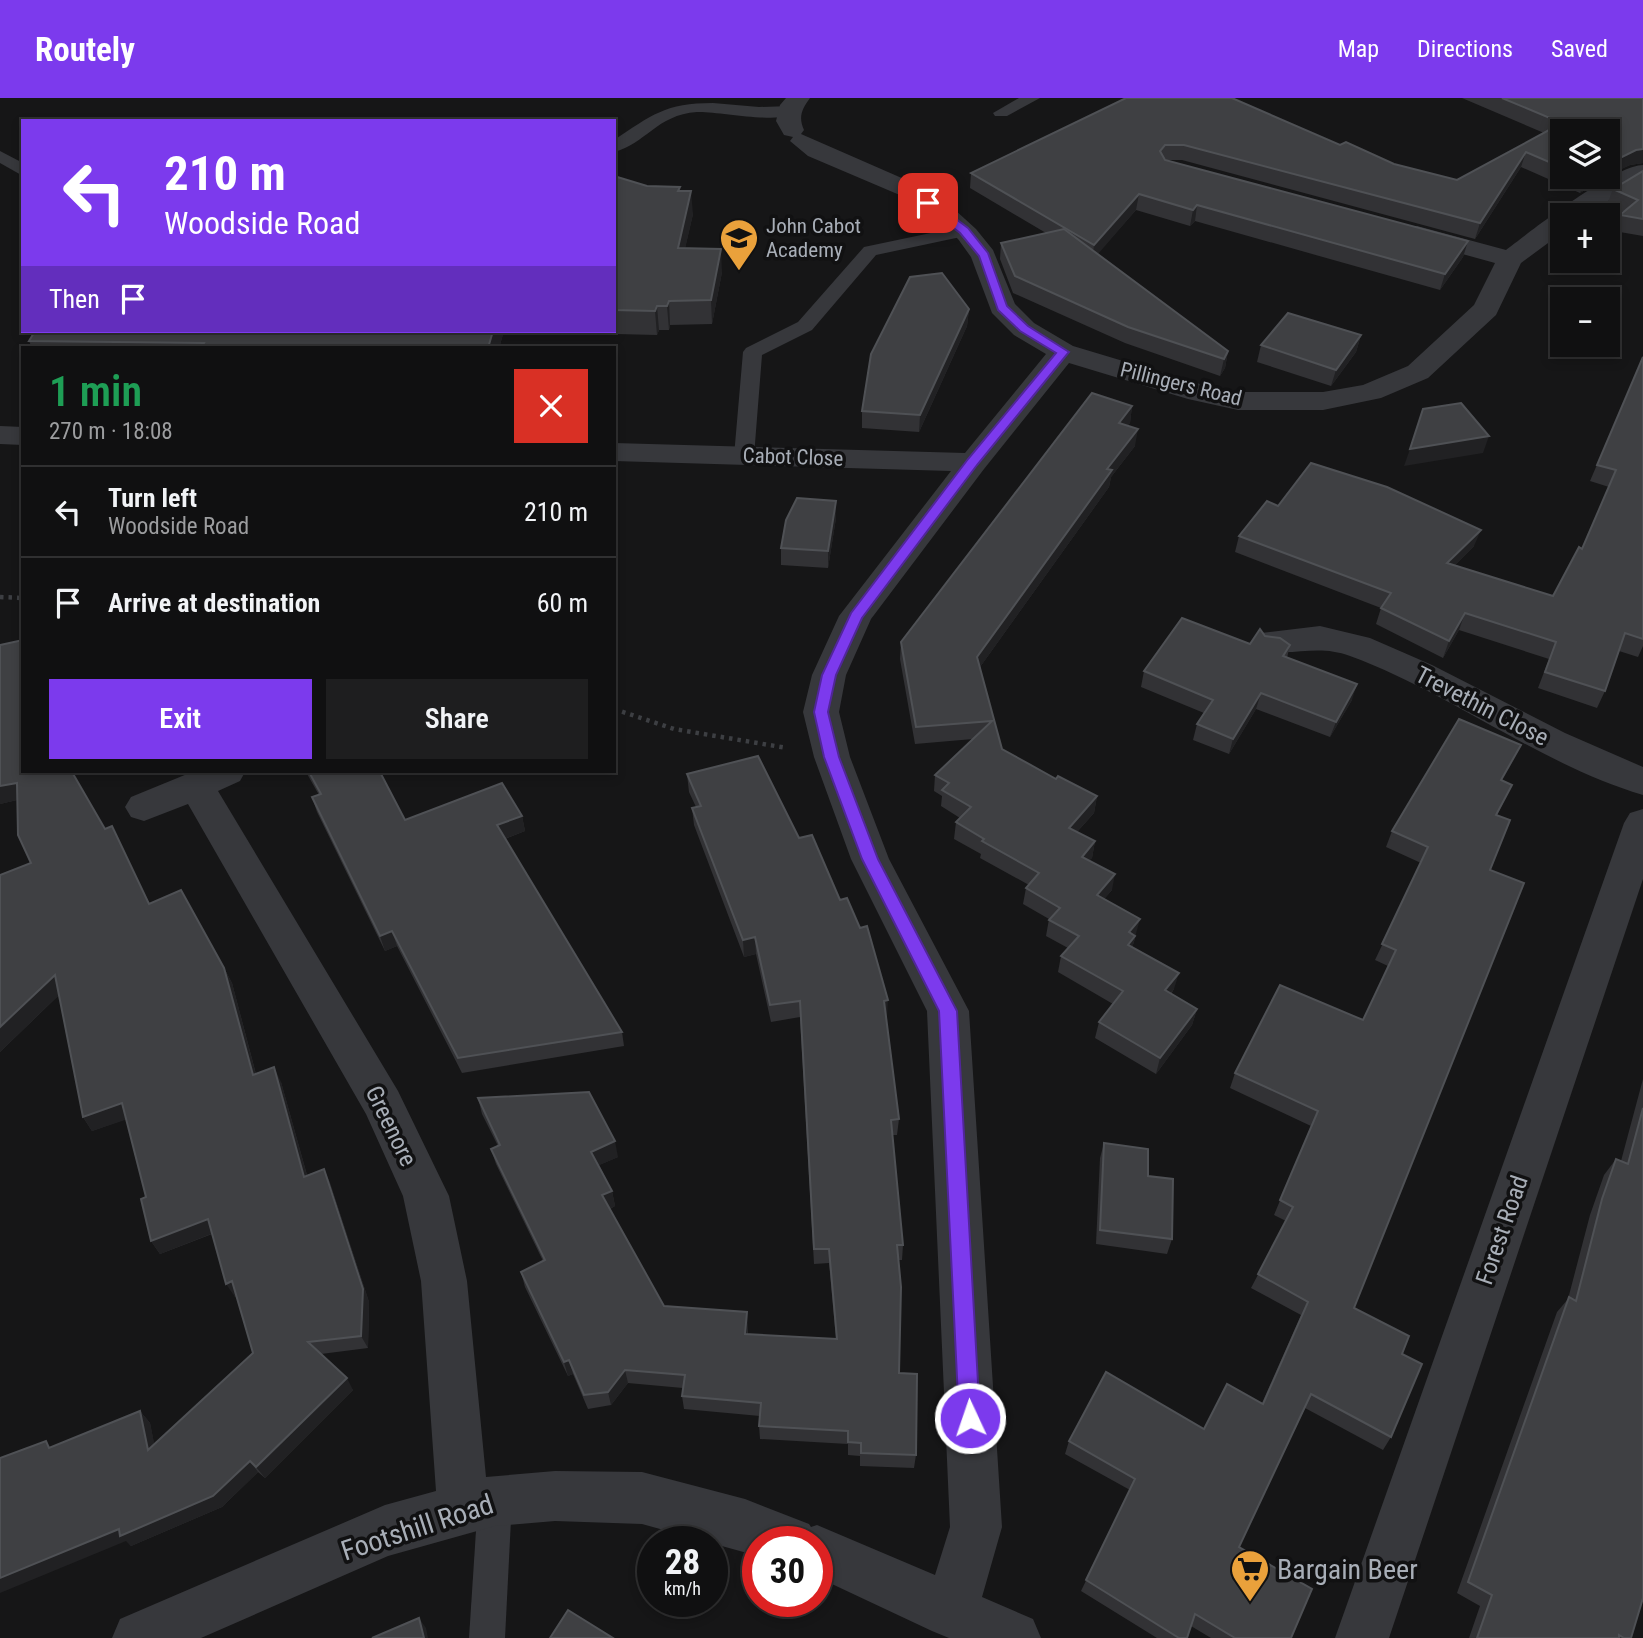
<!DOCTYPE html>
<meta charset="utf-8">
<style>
:root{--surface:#101011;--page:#1e1e1f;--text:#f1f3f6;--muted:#9c9d9f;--line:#303031;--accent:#7c3aed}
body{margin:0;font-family:"Roboto Condensed",sans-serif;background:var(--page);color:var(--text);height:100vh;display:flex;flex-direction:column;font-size:26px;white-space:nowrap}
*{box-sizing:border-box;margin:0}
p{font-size:23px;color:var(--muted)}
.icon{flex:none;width:38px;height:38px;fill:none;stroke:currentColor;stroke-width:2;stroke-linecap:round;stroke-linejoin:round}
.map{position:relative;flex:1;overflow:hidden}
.panel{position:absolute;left:21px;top:248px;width:595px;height:427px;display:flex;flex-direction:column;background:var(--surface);border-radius:0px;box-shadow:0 4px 10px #0003,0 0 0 2px var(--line)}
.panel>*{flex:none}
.top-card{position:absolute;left:21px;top:21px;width:595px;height:214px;border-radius:0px;box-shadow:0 4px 10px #0003,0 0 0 2px var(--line);background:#7c3aed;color:#fff;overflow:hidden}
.tools{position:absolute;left:1550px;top:21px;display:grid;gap:14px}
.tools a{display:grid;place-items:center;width:70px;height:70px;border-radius:0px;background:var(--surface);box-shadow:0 4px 10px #0003,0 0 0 2px var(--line);font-size:35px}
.speed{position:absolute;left:637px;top:1428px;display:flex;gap:14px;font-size:35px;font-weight:700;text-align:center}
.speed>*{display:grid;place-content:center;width:91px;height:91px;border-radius:50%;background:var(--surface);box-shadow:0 4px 10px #0003,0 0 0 2px var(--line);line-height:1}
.speed small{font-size:18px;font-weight:400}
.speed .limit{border:10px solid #d22;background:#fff;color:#111}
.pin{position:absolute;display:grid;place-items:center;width:60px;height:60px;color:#fff;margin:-30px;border-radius:14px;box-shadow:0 4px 10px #0006}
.me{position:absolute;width:77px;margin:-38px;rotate:357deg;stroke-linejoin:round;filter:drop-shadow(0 0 5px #0008)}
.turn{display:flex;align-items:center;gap:24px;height:147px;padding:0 28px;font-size:32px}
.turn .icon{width:91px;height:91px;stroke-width:2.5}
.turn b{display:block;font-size:49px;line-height:60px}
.then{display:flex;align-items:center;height:66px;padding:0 28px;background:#0003;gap:14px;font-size:26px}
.round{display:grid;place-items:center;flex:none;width:74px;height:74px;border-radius:0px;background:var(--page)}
.head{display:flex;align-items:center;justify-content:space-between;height:119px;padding:0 28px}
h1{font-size:42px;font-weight:600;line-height:52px;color:#1e9e55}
.action{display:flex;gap:14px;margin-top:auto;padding:14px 28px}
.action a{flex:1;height:80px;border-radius:0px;background:var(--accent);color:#fff;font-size:28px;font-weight:600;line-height:80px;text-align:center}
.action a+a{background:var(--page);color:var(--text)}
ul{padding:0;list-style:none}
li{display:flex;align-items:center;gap:21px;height:91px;padding:0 28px;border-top:2px solid var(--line)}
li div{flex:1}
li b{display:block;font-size:26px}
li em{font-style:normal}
header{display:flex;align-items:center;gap:42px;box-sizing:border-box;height:98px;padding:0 35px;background:var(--accent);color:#fff}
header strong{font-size:33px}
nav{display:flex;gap:38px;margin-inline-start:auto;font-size:24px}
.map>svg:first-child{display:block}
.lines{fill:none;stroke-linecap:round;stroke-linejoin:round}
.path{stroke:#3d3f43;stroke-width:4.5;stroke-dasharray:3.5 5;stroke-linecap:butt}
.service{fill:#37383c;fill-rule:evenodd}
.minor{fill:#37383c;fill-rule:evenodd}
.wall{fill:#323235}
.shaded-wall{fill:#212123}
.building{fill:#3f4043;stroke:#4f5155;stroke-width:2}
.route{fill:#7c3aed;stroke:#51269a;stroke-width:2}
.labels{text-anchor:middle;stroke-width:7;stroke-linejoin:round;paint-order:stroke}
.far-poi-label{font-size:21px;fill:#a8aeb7;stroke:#111112;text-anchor:start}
.far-street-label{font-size:21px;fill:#a8aeb7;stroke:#111112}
.street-label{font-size:24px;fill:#a8aeb7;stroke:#111112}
.near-street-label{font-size:28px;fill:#a8aeb7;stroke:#111112}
.near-poi-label{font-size:28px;fill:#a8aeb7;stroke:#111112;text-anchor:start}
</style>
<header>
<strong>Routely</strong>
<nav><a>Map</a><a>Directions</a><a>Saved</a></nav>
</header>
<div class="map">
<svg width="1643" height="1540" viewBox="0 0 1643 1540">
<rect width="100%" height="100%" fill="#161617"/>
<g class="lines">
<!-- path -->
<g class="path">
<polyline points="0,499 23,500"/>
<polyline points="614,611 674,631 787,650"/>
</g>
<!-- service -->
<g class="service">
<polygon points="1019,0 1040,0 1007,18 995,18 993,15"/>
<path d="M713 5 759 9 791 8 799 13C784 28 720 13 697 14 656 17 646 46 614 54V42C652 17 665 5 713 5Z"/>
<polygon points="0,53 23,65 23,78 0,65"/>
<polygon points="964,128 970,129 973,133 970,137 876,157 812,232 762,257 754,358 751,362 737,362 734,358 743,254 746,250 798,224 864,149"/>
<polygon points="495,1385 507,1390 512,1402 505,1540 469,1540 478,1402 483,1390"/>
</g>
<!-- minor -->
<g class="minor">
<path d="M786 0H810C802 11 798 19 804 32L801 36 920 88 954 111 976 131 993 152 1015 206 1034 225 1073 248 1203 287 1238 294H1323L1363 287 1408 268 1474 207 1495 165 1408 141 1404 136 1408 131 1417 128 1506 152C1531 133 1615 67 1643 67V82L1585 117H1563V134L1521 165 1496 217 1428 280 1381 300 1323 312H1238L1188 301 1069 265 984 371 871 521 846 577 839 614 850 659 889 761 969 913 1002 1429 982 1499 1033 1521 1041 1540H949L932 1533 817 1479V1444H758V1458L642 1426 555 1423 495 1428 388 1458 201 1540H112L120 1521 385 1407 436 1393 421 1183 403 1098 366 1016 188 706 144 723 131 719 125 709 131 699 192 674H245L240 683 218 693 398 993 449 1098 467 1183 486 1379 555 1373 642 1374 745 1401 809 1426 811 1429 817 1427 935 1477 950 1429 927 913 851 761 814 659 803 614 812 577 839 518 951 373 614 363V345L965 355 1046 256 1014 237 992 215 971 159 958 141 936 121 902 98 808 58 790 43 793 39 784 37 776 23 780 7Z"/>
<polygon points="0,328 23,329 23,347 0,346"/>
<path d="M1320 528 1370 540 1432 567 1565 635 1643 669V697C1539 666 1451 595 1350 558 1316 545 1291 560 1261 551L1256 543 1261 535Z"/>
<polygon points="1643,711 1643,781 1389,1540 1335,1540 1624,725 1630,715"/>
</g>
</g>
<!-- wall -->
<g class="wall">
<polygon points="1126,0 1340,47 1394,66 1457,82 1544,35 1462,0 1643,0 1643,65 1630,67 1612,75 1563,33 1563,79 1606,79 1580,95 1521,69 1475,141 1182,62 1166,62 1468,143 1463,159 1440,192 1195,123 1190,128 1136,112 1097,156 1228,253 1225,270 1220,278 1125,245 1013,195 1000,161 1001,145 1046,135 970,90 971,75"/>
<polygon points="1643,73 1643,138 1614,133 1620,117 1624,114 1607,107 1613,91"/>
<polygon points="614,78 647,88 680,93 693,116 685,150 722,174 712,226 670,227 669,232 659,232 657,237 616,236 615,231 614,231"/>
<polygon points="969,211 967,228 919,334 862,330 862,313"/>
<polygon points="504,233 499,250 32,250 29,243"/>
<polygon points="1361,237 1356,254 1331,288 1257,264 1261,247"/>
<polygon points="1643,259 1643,548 1638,559 1619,553 1605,593 1597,610 1538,590 1549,561 1459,532 1443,560 1376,526 1381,510 1235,454 1239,438 1278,408 1474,448 1455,467 1553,498 1582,451 1609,389 1590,383"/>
<polygon points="1132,308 1130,325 1127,328 1135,348 1111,379 1109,389 980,569 1002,651 1056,681 1097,698 1094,715 1077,734 1095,743 1092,760 1089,762 1112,792 1104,801 1136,837 1132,850 1174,891 1171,896 1197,911 1192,927 1156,976 1095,940 1099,924 1113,906 1058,874 1061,858 1068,850 1046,838 1049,821 1023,806 1026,790 1029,787 980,760 981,756 954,741 956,724 960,720 941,708 942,698 934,693 935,677 973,641 915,646 900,561 901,544"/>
<polygon points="836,403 836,420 828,470 781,467 781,450"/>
<polygon points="1265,538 1290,547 1287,560 1352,602 1330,639 1256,611 1229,656 1193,642 1197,626 1204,615 1141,589 1144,573 1250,546"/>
<polygon points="1521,647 1502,682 1512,687 1497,717 1490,772 1354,1210 1402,1256 1391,1339 1383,1352 1305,1310 1239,1449 1291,1540 1211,1540 1191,1528 1187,1540 1157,1540 1081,1493 1130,1392 1065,1356 1069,1343 1204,1331 1262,1305 1301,1217 1251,1190 1286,1123 1274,1117 1311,1028 1230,990 1235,975 1363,922 1388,868 1375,862 1421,765 1386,749 1392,733"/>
<polygon points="23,674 105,731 150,806 224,870 232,885 256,976 281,984 307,1077 324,1071 330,1085 369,1204 368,1250 321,1256 353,1292 265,1380 258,1374 222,1409 131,1448 46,1343 51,1349 140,1313 150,1325 154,1346 253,1255 237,1198 235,1199 212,1136 160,1156 151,1143 146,1099 126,1021 92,1033 83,1019 59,897 0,954 31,765 17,702 0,706"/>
<polygon points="306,674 380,674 405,722 522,718 525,733 505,741 622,934 624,948 462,975 397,848 385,853 317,714 312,699 319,697"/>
<polygon points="687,676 887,919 886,919 899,1021 897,1037 892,1037 903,1147 902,1162 898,1162 899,1275 916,1357 914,1370 860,1368 860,1358 848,1357 848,1346 760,1341 759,1328 760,1318 684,1311 682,1298 683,1290 628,1285 611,1307 588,1311 573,1276 568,1278 525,1189 521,1174 543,1163 496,1066 491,1051 498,1048 482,1016 478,1000 618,1059 599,1067 612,1093 615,1108 610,1111 664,1208 748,1228 748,1236 836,1241 829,1165 814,1166 800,919 771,924 756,856 744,859 694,727 692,710 696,709 689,694"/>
<polygon points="1643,981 1643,1500 1631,1540 1469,1540 1480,1508 1457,1495 1557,1214 1568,1201 1590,1117 1604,1077 1616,1061 1621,1063"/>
<polygon points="1104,1045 1148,1078 1172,1141 1167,1156 1096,1146 1100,1060"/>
</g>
<!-- shaded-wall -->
<g class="shaded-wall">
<polygon points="1643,51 1643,65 1630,67 1608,78 1608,66 1636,52"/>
<polygon points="1526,54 1521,69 1475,141 1480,125"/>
<polygon points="1586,79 1606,79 1580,95"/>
<polygon points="691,93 693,116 680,173 678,150"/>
<polygon points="1139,96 1136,112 1092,163 1094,147"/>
<polygon points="1197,107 1195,123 1190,128 1193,112"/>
<polygon points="1468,143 1463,159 1440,192 1445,176"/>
<polygon points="721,151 722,174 712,226 711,202"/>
<polygon points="669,203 670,227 669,232 667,208"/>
<polygon points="657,208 659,232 657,237 655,213"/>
<polygon points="969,211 967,228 919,334 920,317"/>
<polygon points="493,233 504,233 499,250 488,250"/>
<polygon points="1361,237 1356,254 1331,288 1336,272"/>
<polygon points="1228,253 1225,270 1220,278 1224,261"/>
<polygon points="1132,308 1130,325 1117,342 1119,325"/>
<polygon points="1138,331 1135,348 1111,379 1109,389 975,576 977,559 1107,371"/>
<polygon points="1489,338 1483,355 1404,368 1410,351"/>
<polygon points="836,403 836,420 828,470 828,453"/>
<polygon points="1481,432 1474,448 1441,481 1447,465"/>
<polygon points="1465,515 1459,532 1443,560 1449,543"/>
<polygon points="1357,586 1352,602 1330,639 1336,624"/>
<polygon points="1261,595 1256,611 1229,656 1233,641"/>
<polygon points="1521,647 1513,663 1493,699 1501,682"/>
<polygon points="17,685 26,700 0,706 0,688"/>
<polygon points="1097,698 1094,715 1066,746 1069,730"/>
<polygon points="522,718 525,733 501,742 497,727"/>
<polygon points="1095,743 1092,760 1079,775 1082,759"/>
<polygon points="1115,776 1112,792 1094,813 1097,797"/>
<polygon points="1140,821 1131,854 1124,863 1129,834"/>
<polygon points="392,833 397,848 385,853 380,838"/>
<polygon points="755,839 756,856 744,859 743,842"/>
<polygon points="224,870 232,885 260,992 253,977"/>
<polygon points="1179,875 1174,891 1160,908 1165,892"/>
<polygon points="55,877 64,892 0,954 0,929"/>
<polygon points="888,902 887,919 883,919 884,903"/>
<polygon points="1197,911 1192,927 1156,976 1160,960"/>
<polygon points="274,969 281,984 311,1092 304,1079"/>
<polygon points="122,1005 131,1020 92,1033 83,1019"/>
<polygon points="615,1043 618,1059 595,1069 591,1054"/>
<polygon points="324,1071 330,1085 369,1204 368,1250 361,1238"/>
<polygon points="612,1093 615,1108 605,1113 602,1097"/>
<polygon points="208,1121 216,1134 160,1156 151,1143"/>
<polygon points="232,1183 241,1196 235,1199 226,1186"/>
<polygon points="747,1214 748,1228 746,1250 745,1236"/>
<polygon points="569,1262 573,1276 568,1278 564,1264"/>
<polygon points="625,1272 628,1285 611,1307 608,1294"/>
<polygon points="347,1280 353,1292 265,1380 256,1369"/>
<polygon points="140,1313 150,1325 158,1364 148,1352"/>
<polygon points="250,1363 258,1374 222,1409 131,1448 126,1443 0,1495 0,1480"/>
<polygon points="419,1520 426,1530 428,1540 424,1540"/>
</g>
<!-- building -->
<g class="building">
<polygon points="1126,0 1232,0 1340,47 1346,44 1394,66 1457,82 1562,25 1502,0 1643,0 1643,51 1636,52 1608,66 1608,33 1563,33 1563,70 1526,54 1480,125 1184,47 1165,47 1160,53 1165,62 1468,143 1445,176 1197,107 1193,112 1139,96 1094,147 971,75"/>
<polygon points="1643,73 1643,121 1620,117 1638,102 1613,91"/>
<polygon points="614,78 647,88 680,89 678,93 691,93 678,150 721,151 711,202 669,203 667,208 657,208 655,213 614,212"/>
<polygon points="1064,131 1228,253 1224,261 1128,229 1015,178 1001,145"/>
<polygon points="942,175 969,211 920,317 862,313 871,256 910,179"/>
<polygon points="1288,215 1361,237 1336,272 1261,247"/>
<polygon points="35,233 493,233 488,250 201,250 204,245 29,243"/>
<polygon points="1643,259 1643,541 1625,535 1605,593 1545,574 1556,544 1465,515 1449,543 1381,510 1391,495 1239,438 1267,403 1278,408 1311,365 1387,389 1481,432 1447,465 1553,498 1579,449 1582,451 1616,372 1597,367"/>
<polygon points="1092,295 1132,308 1119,325 1138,331 1107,371 1112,372 977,559 1002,651 1056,681 1058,678 1097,698 1069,730 1095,743 1082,759 1115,776 1097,797 1140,821 1129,834 1135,838 1128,847 1179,875 1165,892 1197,911 1160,960 1099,924 1123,893 1061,858 1079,838 1049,822 1060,810 1026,790 1039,775 982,743 984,741 956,724 971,709 942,692 949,685 935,677 992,623 916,629 901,544"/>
<polygon points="1461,305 1489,338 1410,351 1423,311"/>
<polygon points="797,400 836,403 828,453 781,450 786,422"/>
<polygon points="1182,520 1250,546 1260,531 1265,538 1280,540 1290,547 1283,558 1357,586 1336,624 1261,595 1233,641 1197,626 1213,602 1144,573"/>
<polygon points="23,542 23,674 72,674 105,731 112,728 149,806 181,792 224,870 253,977 274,969 304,1079 324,1071 363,1191 361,1238 308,1244 347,1280 256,1369 250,1363 213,1398 120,1438 119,1431 0,1480 0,1360 46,1343 49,1350 140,1313 148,1352 253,1255 232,1183 226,1186 208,1121 151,1143 141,1101 146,1099 122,1005 83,1019 55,877 0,929 0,777 31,765 18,737 17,685 0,688 0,547"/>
<polygon points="1459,621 1521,647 1501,682 1512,687 1496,717 1510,722 1490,772 1524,785 1354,1210 1409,1238 1402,1256 1422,1266 1391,1339 1311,1296 1239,1449 1312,1491 1291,1540 1235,1540 1195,1516 1187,1540 1179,1540 1086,1482 1135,1381 1069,1343 1106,1274 1204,1331 1227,1286 1263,1306 1308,1204 1258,1176 1293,1109 1280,1102 1318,1013 1235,975 1280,887 1363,922 1396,852 1382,846 1428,749 1392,733"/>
<polygon points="758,658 799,740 812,737 840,802 847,800 860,830 867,828 888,902 884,903 899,1021 891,1022 903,1147 897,1147 901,1189 899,1275 917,1276 916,1357 861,1355 861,1345 848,1344 848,1333 759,1328 761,1305 682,1298 685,1277 625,1272 608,1294 584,1297 569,1262 564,1264 521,1174 545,1162 491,1051 500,1047 478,1000 589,994 615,1043 591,1054 612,1093 602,1097 664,1208 747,1214 745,1236 837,1241 829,1151 814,1151 800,903 770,907 755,839 743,842 692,710 701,708 687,676"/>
<polygon points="309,674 380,674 405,722 502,685 522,718 497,727 622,934 458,960 392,833 380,838 312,699 321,696"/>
<polygon points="1643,1010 1643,1500 1631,1540 1624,1540 1619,1537 1619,1540 1477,1540 1492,1497 1468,1484 1569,1199 1576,1203 1602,1101 1616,1061 1628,1066"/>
<polygon points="1104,1045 1148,1051 1148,1078 1173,1081 1172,1141 1100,1132"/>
<polygon points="568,1512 613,1540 550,1540"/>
<polygon points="419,1520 424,1540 372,1540"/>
</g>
<!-- route -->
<polygon class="route" points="924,102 931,102 968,130 988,155 1007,208 1028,228 1069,254 977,367 862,520 836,577 828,614 839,659 878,761 957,913 980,1320 977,1327 970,1330 962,1327 959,1320 939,913 862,761 824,659 814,614 822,577 851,515 968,361 1056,255 1020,233 998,212 979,158 960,135 924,107"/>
<!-- icons -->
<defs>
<symbol id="school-pin" viewBox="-11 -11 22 30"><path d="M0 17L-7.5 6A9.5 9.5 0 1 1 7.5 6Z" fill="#eaa13b" stroke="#111112"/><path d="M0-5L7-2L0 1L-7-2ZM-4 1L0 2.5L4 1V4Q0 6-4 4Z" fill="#111"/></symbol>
<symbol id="supermarket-pin" viewBox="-11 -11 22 30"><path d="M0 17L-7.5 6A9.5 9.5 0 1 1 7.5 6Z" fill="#eaa13b" stroke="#111112"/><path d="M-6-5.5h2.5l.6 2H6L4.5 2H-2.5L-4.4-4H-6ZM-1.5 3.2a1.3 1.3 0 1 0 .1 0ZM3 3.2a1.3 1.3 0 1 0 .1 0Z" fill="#111"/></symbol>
</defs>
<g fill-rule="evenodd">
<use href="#school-pin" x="717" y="118" width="44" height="60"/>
<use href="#supermarket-pin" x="1228" y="1449" width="44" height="60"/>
</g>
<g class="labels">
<!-- far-poi labels -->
<g class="far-poi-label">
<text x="766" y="135">John Cabot<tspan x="766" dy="24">Academy</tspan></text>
</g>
<!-- far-street labels -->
<g class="far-street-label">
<text transform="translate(1181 286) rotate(14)" y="7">Pillingers Road</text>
<text transform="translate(793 359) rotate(2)" y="7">Cabot Close</text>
</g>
<!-- street labels -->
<g class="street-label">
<text transform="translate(1482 608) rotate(27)" y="8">Trevethin Close</text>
<text transform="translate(391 1028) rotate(64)" y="8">Greenore</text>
<text transform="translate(1502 1132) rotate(-71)" y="8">Forest Road</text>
</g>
<!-- near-street labels -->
<g class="near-street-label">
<text transform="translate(417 1429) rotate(-18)" y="10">Footshill Road</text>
</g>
<!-- near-poi labels -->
<g class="near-poi-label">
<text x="1277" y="1481">Bargain Beer</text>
</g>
</g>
</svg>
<div class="tools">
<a><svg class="icon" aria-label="layers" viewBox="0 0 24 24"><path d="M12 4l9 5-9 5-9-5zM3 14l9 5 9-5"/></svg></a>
<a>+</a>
<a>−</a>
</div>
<div class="speed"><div>28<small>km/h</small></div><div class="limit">30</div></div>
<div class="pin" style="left:928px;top:105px;background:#d93025"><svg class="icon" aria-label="arrive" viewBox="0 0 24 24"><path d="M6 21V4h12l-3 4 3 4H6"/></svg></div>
<svg class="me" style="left:970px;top:1320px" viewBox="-20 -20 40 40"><circle r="17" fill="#7c3aed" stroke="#fff" stroke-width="3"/><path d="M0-11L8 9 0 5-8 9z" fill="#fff"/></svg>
<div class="top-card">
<div class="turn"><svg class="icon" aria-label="left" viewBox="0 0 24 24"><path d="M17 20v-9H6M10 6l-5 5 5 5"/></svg><div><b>210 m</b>Woodside Road</div></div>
<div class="then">Then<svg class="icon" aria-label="arrive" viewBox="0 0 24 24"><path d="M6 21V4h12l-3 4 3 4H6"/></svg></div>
</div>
<section class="panel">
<div class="head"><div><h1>1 min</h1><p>270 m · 18:08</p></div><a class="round" style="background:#d93025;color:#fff"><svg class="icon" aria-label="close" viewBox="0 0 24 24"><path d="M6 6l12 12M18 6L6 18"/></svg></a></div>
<ul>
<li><svg class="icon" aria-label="left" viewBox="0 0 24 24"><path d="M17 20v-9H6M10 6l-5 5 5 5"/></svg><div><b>Turn left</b><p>Woodside Road</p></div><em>210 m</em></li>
<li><svg class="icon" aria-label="arrive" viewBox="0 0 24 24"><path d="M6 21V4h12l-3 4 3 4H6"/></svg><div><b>Arrive at destination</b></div><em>60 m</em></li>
</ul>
<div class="action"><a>Exit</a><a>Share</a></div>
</section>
</div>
